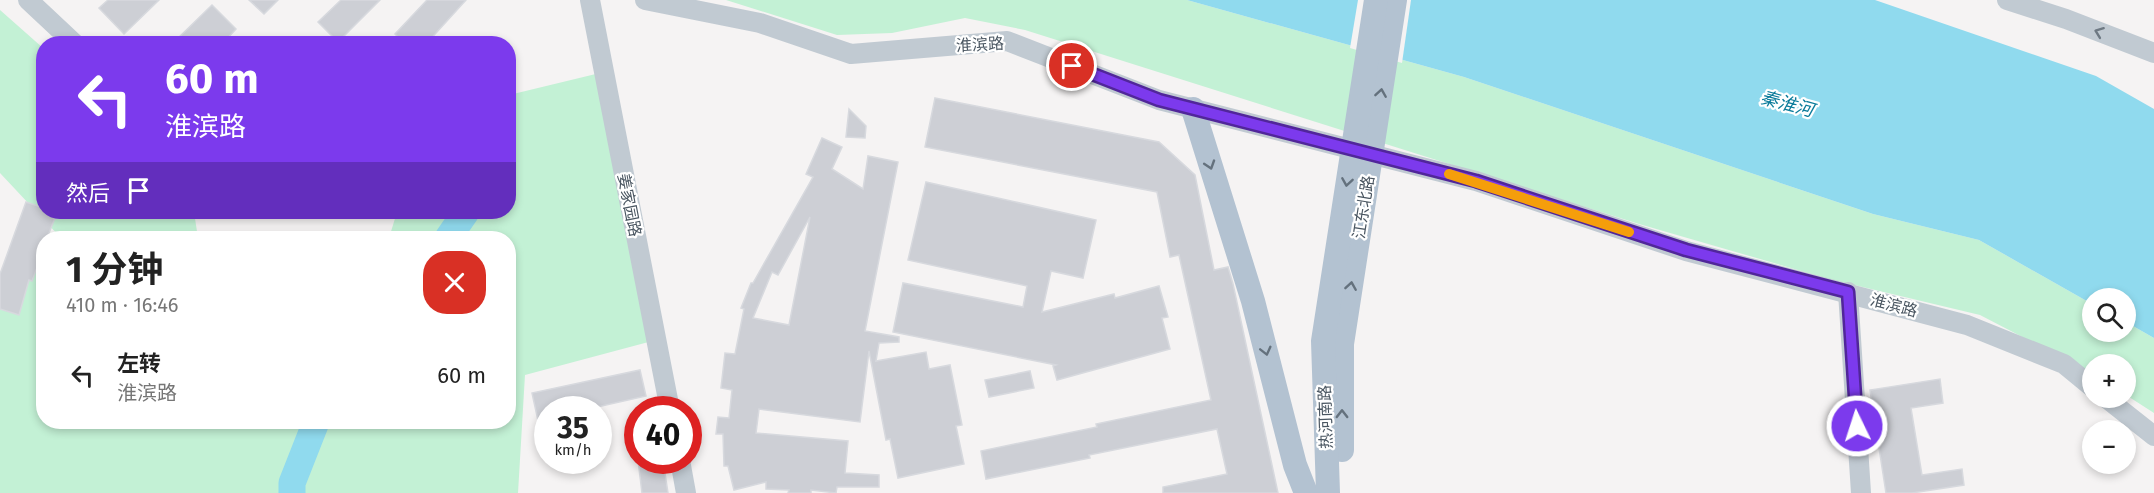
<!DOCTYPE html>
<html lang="zh">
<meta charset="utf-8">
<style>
:root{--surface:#fff;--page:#f2f2f2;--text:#222;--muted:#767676}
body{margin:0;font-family:"Fira Sans","Noto Sans SC",sans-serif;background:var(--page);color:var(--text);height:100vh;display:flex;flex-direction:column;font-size:22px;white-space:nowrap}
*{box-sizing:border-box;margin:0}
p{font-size:20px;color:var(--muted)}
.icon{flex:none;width:33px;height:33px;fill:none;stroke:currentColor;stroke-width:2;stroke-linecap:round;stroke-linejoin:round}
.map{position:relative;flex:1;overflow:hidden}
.side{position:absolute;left:36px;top:231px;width:480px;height:198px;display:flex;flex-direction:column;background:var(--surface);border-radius:24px;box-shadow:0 3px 9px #0003}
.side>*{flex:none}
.guide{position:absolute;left:36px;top:36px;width:480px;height:183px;border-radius:24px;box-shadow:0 3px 9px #0003;background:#7c3aed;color:#fff;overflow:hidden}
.buttons{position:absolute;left:2082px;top:288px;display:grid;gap:12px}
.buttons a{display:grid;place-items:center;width:54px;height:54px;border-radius:50%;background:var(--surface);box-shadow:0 3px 9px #0003;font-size:30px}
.speed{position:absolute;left:534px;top:396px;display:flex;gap:12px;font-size:30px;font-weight:700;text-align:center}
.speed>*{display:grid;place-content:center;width:78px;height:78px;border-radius:50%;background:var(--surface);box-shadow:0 3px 9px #0003;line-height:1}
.speed small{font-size:15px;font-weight:400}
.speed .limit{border:9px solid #d22;background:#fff;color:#111}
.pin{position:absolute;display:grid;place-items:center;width:51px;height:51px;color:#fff;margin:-26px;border:3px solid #fff;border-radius:50%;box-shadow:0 2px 6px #0007}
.me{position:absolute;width:66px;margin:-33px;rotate:356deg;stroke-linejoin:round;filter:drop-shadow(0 0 4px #0008)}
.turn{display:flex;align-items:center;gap:21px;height:126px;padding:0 30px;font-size:27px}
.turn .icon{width:78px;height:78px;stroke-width:2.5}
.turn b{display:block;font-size:42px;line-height:51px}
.then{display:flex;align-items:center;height:57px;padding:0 30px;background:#0003;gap:12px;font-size:22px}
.round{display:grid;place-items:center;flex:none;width:63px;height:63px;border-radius:24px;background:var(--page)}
.summary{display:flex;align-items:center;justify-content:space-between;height:102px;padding:0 30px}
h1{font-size:36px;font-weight:700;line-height:45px}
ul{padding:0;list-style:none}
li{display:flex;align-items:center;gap:18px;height:84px;padding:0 30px}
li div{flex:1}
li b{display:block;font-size:22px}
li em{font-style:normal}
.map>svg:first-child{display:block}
.green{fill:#c3f1d5}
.water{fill:#90daee}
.pier{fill:#f5f3f3}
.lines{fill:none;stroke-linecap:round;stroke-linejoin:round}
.river{stroke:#90daee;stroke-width:27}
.building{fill:#cdcfd5;stroke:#d7d9de;stroke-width:1.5;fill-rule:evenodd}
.minor{stroke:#c1cad2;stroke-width:20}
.major{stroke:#b3c2d1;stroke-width:24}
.oneway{stroke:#6e7983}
.oneway2{stroke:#64717d}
.route-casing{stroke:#51269a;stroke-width:15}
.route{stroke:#7c3aed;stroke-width:10}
.slow{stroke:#f59e0b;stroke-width:10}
.labels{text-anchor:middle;stroke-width:4.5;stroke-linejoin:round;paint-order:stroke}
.street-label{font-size:16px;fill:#4a5661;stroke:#fff}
.water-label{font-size:18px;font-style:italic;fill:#0c7c9b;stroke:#fff}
</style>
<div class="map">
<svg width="2154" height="493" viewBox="0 0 2154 493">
<rect width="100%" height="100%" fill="#f5f3f3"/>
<!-- green -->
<g class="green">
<polygon points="726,0 1187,0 1464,77 1873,214 1979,240 2092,304 2092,332 2126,332 2126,322 2154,338 2154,413 2126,395 2126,364 2092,364 2092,373 1980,315 1829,279 1639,224 1025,30 965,18 892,33 837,35"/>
<polygon points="0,10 43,48 44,212 194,212 198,238 61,238 0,173"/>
<polygon points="604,72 656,340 525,375 518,493 0,493 0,290 43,260 44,422 508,422 508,238 389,238 397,212 508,212 509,95"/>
</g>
<!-- water -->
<polygon class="water" points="1187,0 1875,0 2096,76 2154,109 2154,338 2126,322 2126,298 2092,298 2092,304 1979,240 1873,214 1464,77"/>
<!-- pier -->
<polygon class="pier" points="1358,0 1411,0 1402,63 1350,48"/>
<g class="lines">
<!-- river -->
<g class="river">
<polyline points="448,238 466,212"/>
<polyline points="292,493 292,483 316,422"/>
</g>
</g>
<!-- building -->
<g class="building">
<polygon points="108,0 159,0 124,34 99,8"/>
<polygon points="249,0 278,0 264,14"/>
<polygon points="341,0 380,0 338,42 318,22"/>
<polygon points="427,0 466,0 426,44 405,44 395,34"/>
<polygon points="212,5 236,29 222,44 172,44"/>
<polygon points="935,98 1159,142 1195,175 1214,270 1228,267 1233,284 1278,493 1163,493 1163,487 1227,474 1217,429 1089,455 1090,458 986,479 981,451 1097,427 1096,424 1211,400 1179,255 1170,257 1157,192 925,147"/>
<polygon points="849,109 866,126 865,138 846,137"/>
<path d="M822 138 842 147 832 169 863 189 868 156 898 162 865 331 899 337V342L879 343 876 361 926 352 929 369 950 365 962 425 956 426 964 464 898 478 890 439 886 440 869 351 860 422 759 409 756 433 848 441 845 473 879 475V487H837L836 493 811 490V493H788L789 490 766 489V482L734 490 728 466H724L723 434H716L718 417 729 418 732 390 721 388 725 353 735 354 744 309 741 308 751 283H753L813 177 806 174ZM810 217 789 325 753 318 772 272 778 275Z"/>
<polygon points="926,182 1096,220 1083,278 1051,271 1042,312 1114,294 1115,298 1159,286 1168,317 1162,318 1170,349 1057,380 1053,366 1056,365 893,332 903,283 1023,307 1027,286 908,260"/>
<polygon points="26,202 44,208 44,212 57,213 47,238 44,238 44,249 32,281 29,280 19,315 0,309 0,274"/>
<polygon points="640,370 646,396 584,410 548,410 548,439 542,439 532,393"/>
<polygon points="1030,371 1034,388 989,397 985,380"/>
<polygon points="1940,379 1943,403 1911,408 1922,475 1962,469 1964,485 1912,493 1886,493 1870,390"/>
<polygon points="638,460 663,460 668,493 642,493"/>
</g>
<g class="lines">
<!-- minor -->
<g class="minor">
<polyline points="28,0 75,44"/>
<polyline points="590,0 670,410"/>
<polyline points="645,0 760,23 851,54 1007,41 1159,100 1476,181 1686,251 1967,325 2064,364 2092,387"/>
<polyline points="2007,0 2066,19 2154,53"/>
<polyline points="1848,292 1861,493"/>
<polyline points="2106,398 2154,436"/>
<polyline points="680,460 686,493"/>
</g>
<!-- major -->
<g class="major">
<polyline points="1193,109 1253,301 1295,465 1306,493"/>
<polyline points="1342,450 1342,344 1395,0"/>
<polyline points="1328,493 1323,341 1376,0"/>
</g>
</g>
<!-- one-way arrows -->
<defs><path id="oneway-chevron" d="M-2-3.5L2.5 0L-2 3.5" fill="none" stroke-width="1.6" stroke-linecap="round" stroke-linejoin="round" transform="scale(1.5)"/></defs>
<use class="oneway" href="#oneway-chevron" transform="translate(2099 32) rotate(-159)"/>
<g class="oneway2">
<use href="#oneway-chevron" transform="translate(1381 93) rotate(-81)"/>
<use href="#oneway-chevron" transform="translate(1210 165) rotate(72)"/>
<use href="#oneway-chevron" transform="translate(1347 182) rotate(99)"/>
<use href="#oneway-chevron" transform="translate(1351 286) rotate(-81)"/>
<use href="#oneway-chevron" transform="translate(1266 351) rotate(76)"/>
<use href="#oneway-chevron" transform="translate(1342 414) rotate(-90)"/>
</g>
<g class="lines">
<defs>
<polyline id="route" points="1072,66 1159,100 1476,181 1686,250 1848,292 1857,426"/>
</defs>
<!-- route casing -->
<use href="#route" class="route-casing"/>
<!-- route -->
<use href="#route" class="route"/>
<!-- slow -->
<polyline class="slow" points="1449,174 1629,232"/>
</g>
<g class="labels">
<!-- street labels -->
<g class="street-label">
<text transform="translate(980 44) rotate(-3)" y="6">淮滨路</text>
<text transform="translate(630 205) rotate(79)" y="6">姜家园路</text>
<text transform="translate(1363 207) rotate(-81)" y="6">江东北路</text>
<text transform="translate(1894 305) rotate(15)" y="6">淮滨路</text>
<text transform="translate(1325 417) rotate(-92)" y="6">热河南路</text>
</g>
<!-- water labels -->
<g class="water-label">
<text transform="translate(1787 104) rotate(15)" y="6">秦淮河</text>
</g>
</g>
</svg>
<div class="buttons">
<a><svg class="icon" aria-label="search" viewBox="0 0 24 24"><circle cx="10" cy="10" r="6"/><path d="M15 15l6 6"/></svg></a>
<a>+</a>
<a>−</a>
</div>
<div class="speed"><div>35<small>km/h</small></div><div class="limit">40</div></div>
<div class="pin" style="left:1072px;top:66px;background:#d93025"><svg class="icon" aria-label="arrive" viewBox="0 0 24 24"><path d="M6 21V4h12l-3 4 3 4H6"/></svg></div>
<svg class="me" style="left:1857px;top:426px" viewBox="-20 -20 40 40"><circle r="17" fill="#7c3aed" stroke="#fff" stroke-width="3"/><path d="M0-11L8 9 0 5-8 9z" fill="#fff"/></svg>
<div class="guide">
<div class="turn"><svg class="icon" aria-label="left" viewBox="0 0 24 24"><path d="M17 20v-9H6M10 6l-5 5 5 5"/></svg><div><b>60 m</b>淮滨路</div></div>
<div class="then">然后<svg class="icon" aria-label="arrive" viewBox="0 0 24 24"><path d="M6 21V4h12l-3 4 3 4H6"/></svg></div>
</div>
<section class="side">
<div class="summary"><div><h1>1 分钟</h1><p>410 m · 16:46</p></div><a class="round" style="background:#d93025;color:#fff"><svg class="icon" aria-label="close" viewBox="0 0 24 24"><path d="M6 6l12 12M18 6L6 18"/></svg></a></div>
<ul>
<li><svg class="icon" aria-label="left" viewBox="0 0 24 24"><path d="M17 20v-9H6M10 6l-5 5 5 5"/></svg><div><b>左转</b><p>淮滨路</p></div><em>60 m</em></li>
</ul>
</section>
</div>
